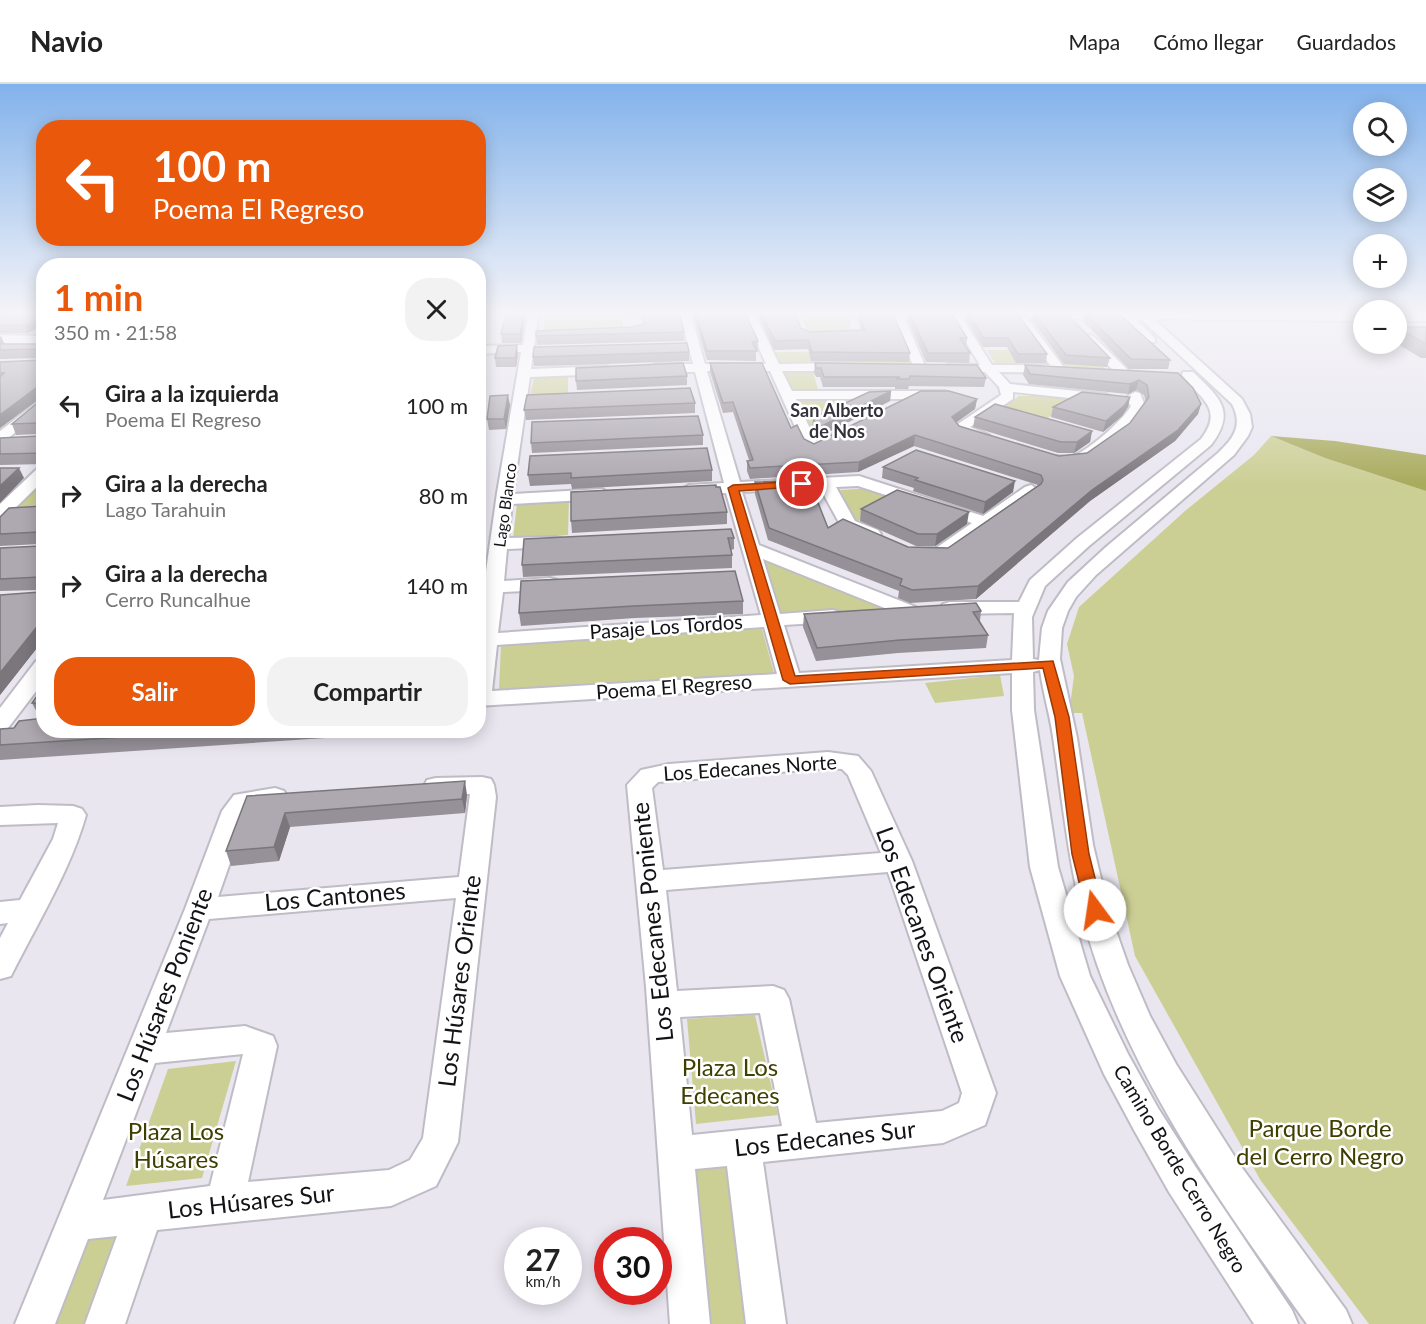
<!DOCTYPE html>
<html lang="es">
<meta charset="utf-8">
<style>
:root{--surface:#fff;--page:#f2f2f2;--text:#222;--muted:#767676;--line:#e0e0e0;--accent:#ea580c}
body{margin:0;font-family:Lato,sans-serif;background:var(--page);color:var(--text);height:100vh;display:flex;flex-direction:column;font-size:22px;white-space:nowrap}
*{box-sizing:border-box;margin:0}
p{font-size:20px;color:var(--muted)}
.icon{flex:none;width:33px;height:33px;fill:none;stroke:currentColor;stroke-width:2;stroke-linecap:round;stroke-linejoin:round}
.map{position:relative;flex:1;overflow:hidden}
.panel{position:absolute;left:36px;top:174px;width:450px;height:480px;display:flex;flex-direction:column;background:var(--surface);border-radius:24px;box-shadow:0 3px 15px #0003}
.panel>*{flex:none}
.guide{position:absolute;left:36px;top:36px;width:450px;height:126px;border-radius:24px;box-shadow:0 3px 15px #0003;background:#ea580c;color:#fff;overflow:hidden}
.fabs{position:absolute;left:1353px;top:18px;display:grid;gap:12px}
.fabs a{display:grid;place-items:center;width:54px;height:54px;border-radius:50%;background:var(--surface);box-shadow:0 3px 15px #0003;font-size:30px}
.speed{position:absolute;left:504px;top:1143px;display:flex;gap:12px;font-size:30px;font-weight:700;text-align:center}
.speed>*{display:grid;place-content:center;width:78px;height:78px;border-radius:50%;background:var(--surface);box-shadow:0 3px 15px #0003;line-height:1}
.speed small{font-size:15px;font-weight:400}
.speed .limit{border:9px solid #d22;background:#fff;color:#111}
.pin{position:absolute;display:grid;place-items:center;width:51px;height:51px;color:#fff;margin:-26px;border:3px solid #fff;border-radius:50%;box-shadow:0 2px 6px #0007}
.me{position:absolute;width:66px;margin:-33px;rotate:346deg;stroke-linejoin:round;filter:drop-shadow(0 0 4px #0008)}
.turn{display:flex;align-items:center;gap:21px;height:126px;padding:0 18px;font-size:27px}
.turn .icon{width:78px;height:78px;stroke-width:2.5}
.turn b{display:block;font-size:42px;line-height:51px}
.round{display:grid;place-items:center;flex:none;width:63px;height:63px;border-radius:24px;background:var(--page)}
.headline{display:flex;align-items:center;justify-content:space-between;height:102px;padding:0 18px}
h1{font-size:36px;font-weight:700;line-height:45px;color:var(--accent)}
.primary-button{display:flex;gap:12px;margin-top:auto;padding:12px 18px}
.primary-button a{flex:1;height:69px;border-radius:24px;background:var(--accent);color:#fff;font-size:24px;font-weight:700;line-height:69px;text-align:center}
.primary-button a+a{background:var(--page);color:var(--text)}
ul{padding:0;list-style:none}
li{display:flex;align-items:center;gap:18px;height:90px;padding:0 18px}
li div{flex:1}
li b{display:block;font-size:22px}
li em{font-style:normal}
header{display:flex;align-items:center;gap:36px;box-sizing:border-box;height:84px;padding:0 30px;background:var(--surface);border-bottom:2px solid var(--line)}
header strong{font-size:28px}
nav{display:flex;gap:33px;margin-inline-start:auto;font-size:21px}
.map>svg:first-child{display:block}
.green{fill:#cccf94}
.forest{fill:#a8ab5c}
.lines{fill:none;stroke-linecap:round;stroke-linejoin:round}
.minor-casing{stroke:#bfbcc6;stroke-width:4}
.minor{fill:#fff;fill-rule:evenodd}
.wall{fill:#969098}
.shaded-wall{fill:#7a767c}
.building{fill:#aea8b1;stroke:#7a767c;stroke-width:1.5}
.route{fill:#ea580c;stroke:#983908;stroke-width:1.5}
.labels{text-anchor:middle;stroke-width:5;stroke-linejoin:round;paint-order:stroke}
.far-street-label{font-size:16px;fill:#131216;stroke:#fff}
.far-neighbourhood-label{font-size:18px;font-weight:bold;fill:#34323a;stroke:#fff}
.street-label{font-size:20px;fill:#131216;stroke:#fff}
.near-street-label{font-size:24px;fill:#131216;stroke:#fff}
.near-park-label{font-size:24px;fill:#3e3f00;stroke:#fff}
</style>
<header>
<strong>Navio</strong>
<nav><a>Mapa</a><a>Cómo llegar</a><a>Guardados</a></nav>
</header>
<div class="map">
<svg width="1426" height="1240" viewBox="0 0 1426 1240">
<rect width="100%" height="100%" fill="#e9e6f0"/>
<!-- green -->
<g class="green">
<polygon points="545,229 621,232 624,246 543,249"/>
<polygon points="800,230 850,230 850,252 809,252"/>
<polygon points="987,266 1088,266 1106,286 1054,281 996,281"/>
<polygon points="773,268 909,269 917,281 811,281 820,312 870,312 809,343"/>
<polygon points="568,290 568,310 530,311 534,294 540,291"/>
<polygon points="1018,312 1070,312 1068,321 1046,335 1001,323 1014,317"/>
<polygon points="1271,352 1325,374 1426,407 1426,1240 1369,1240 1261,1097 1135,872 1082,629 1069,629 1074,592 1067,560 1079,523 1185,427 1254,371"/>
<polygon points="43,392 43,423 16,424 13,421"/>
<polygon points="874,404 897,413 856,438 840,406"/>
<polygon points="569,416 568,451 513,455 517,419"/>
<polygon points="761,473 880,520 882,528 779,533"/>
<polygon points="762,545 774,589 499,607 501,560"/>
<polygon points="1000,591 1004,612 935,619 925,599"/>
<polygon points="755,931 778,1031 696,1040 687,935"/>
<polygon points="236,977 202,1094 126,1102 168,985"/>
<polygon points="727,1082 749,1240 706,1240 691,1086"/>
<polygon points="125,1143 90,1240 48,1240 83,1151"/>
</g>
<!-- forest -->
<polygon class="forest" points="1271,352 1335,357 1426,371 1426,407 1325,374"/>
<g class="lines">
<defs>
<g id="minor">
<path d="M529 227H539L531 285 607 282 613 286 607 290 530 293 513 410 602 405 610 410 602 415 512 420 508 454 555 453 561 454 564 458 561 462 555 463 507 465 504 497 550 494 557 496 559 500 557 504 550 506 503 508 498 549 761 531 726 409 689 411 681 406 689 401 724 399 695 288H655L649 284 655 280H693L680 231 559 230 554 227 1364 231V237L1154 235 1242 315 1250 330 1252 343 1248 352 1234 371 1096 491 1076 513 1068 527 1062 544 1060 575 1077 654 1093 761 1108 824 1128 881 1150 932 1176 980 1240 1081 1346 1226 1352 1240H1307C1227 1128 1143 1011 1097 880 1070 801 1065 734 1053 653 1050 631 1043 609 1040 586L1033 588 1034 626 1058 783 1090 892 1128 970 1158 1024 1195 1082 1292 1226 1298 1240H1254L1169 1108 1134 1046 1104 990 1060 892 1030 783 1012 626V589L478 622V544L497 409 521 268 478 270V262L523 261ZM691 231 745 232 766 280H705ZM756 232 893 233 914 284 920 288 926 284 904 233 951 234 980 281 949 280 943 284 949 288H985L999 303 1001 311 952 344 954 347 984 358 991 354 989 351 970 343 1013 315V308L1106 318 1113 314 1106 310 1010 300 999 288 1059 289 1065 285 1027 234 1122 235 1147 258H1155V254L1135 235H1141L1232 320C1243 341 1234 354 1218 369L1106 463 1068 498 1048 527 1042 544 1039 576 1033 575 1032 533 1045 502 1089 462 1211 361C1237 327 1219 313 1193 288H1183L1182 291C1199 314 1225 324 1201 355L1077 454 1030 496 1019 518H950L943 520 940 524 943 528 950 530 1014 529 1012 576 799 589 784 541 833 538 840 536 843 532 840 528 833 526 780 530 763 475 902 531H916L919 527 916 523 759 461 742 408 820 404 842 444 866 454H878L881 450 878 446 855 437 836 403 858 402 972 439 936 464 913 465 910 469 913 473C923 475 936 476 946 474L1039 406 1031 401 1025 403 983 432 859 392 740 398 707 287H770L805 365 812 369 840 354 833 350 816 357 796 315H945L952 311 945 307H792L782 287H844L850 283 844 279 779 280ZM962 234H1016L1050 281H992ZM764 543 777 590 492 607 497 561Z"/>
<rect x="1396" y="231" width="30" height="6"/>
<polygon points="0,251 44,252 44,260 0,259"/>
<polygon points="1089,251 1093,252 1130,288 1131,291 1130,294 1120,294 1085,256 1085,252"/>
<path d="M1135 308 1140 309 1145 322C1135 342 1102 371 1082 379 1072 383 1063 382 1054 379L1051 376 1054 373C1060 371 1066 374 1073 372 1089 366 1122 337 1131 322L1127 317 1128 312Z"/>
<polygon points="44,313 44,324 5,357 0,358 0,347"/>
<polygon points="44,382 44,396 6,433 0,434 0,420 38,384"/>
<polygon points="44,576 44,597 8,644 0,646 0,624 36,577"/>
<path d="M828 668 858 672 871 687 912 777 996 1009 985 1041 943 1059 763 1078 786 1240H746L727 1082 695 1085 710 1240H670L646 903 627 701 641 686 669 680ZM828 684 842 685 848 691 881 769 663 786 652 704 658 698ZM888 788 962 1009 959 1019 942 1027 816 1039 789 915 784 906 773 902 677 907 666 806ZM760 929 782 1042 692 1051 680 933Z"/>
<path d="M482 693 491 695 494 701 496 713 458 1058 436 1102 391 1122 157 1146 125 1240H85L117 1152 88 1155 55 1240H15L185 825 222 727 234 711 275 704 284 707 288 713 284 719 251 725 247 730 218 813 459 793 470 710H436L427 708 424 702 427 696 436 694ZM456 814 423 1054 410 1076 389 1086 248 1098 277 962 273 952 245 942 166 949 209 835ZM243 970 210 1102 103 1116 155 979Z"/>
<path d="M38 721 73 722 82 725 86 731C71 785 36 842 11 892L0 895V854L8 839 0 840V818L20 816 53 755 58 739 0 741V723Z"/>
</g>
</defs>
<!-- minor casing -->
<use href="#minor" class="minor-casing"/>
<!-- minor -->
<use href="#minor" class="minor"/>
</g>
<!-- wall -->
<g class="wall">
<polygon points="44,227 28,249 0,249 0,233"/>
<polygon points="507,227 526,227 521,259 502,259 501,250"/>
<polygon points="642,227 684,248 684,257 537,261 536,252 632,243 643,240"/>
<polygon points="694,227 758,257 758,266 756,266 756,277 707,276 694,234"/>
<polygon points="760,227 810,248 861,246 858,236 859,227 910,269 909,278 811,277 808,265 774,266 760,235"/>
<polygon points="909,228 967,254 966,263 970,269 969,279 926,278 908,236"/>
<polygon points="967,228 1047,270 1046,279 1016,279 1007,263 983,263 966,236"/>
<polygon points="1033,228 1110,274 1107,283 1064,280 1032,236"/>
<polygon points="1085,229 1170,276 1168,285 1129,285 1083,237"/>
<polygon points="1396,243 1426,243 1426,274 1421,274 1396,259"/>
<polygon points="0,252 4,260 44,260 44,380 0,381 0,354 40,352 40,350 16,351 12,340 41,316 42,313 0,344 0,278 42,276 42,274 0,275"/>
<polygon points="689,268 689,277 576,281 534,282 533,273"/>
<polygon points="518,270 516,283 496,283 495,274"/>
<polygon points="710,279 791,344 804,355 814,360 977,315 975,325 956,338 959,342 1059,372 1087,369 1130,339 1146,318 1144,311 1136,306 1128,310 1029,300 1023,291 1025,281 1178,289 1201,320 1198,330 1175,357 1090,417 976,515 910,519 898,514 899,507 768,456 755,410 755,398 828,444 908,463 948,464 1038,401 914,362 858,388 750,395 747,387 747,377 749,376 733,328 723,329 710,288"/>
<polygon points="815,279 986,294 984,303 909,302 908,305 895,305 895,303 823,303 820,293 816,293 814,289"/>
<polygon points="687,292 687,301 577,306 576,297"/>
<polygon points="891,307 890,317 817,354 812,344 813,334"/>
<polygon points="1130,313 1128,323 1122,332 1103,348 1051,333 1053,323"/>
<polygon points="695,319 695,329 526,336 524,326"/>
<polygon points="510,321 506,345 489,346 487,335"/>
<polygon points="975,333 1092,347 1090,358 1074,369 1058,369 973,343"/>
<polygon points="703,351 703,361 532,369 531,359"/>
<polygon points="530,372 712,386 712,397 572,405 571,400 530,402 528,391"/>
<polygon points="883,383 1013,408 983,430 913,407 914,404 882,394"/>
<polygon points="44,422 44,555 0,611 0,511 40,508 40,506 0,507 0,464 40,462 40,460 0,462 0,433"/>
<polygon points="861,425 967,440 935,462 916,462 860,437"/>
<polygon points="727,428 727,440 572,449 571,437"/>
<polygon points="734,454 734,465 731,466 732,471 732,484 523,493 522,481"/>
<polygon points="521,497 743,517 743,530 635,534 521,542 519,529"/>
<polygon points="981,527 980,537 988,551 986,564 898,569 816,577 803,543 804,530"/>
<polygon points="44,602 44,646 385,646 385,650 0,676 0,645 14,644 41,634 40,632 39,632 32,619"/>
<polygon points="467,711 465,729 290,743 279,777 231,782 226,767 247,712"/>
</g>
<!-- shaded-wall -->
<g class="shaded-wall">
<polygon points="0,227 12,227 0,233"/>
<polygon points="524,227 526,227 521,259 520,250"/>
<polygon points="44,231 44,241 28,249 25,241"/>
<polygon points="1,252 5,261 0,264 0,253"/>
<polygon points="517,261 518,270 516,283 515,274"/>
<polygon points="1139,296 1136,306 1128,310 1130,300"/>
<polygon points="40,301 44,311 0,344 0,331"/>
<polygon points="891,307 890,317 817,354 818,344"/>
<polygon points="508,311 510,321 506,345 504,335"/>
<polygon points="1130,313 1128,323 1122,332 1103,348 1106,337"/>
<polygon points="977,315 975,325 950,343 952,333"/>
<polygon points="1201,320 1198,330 1175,357 1090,417 976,515 978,502 1092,406"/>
<polygon points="1092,347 1090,358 1074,369 1077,358"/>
<polygon points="915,351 914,362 858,388 859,378"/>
<polygon points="19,384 24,394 0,419 0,402"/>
<polygon points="1015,397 1013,408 983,430 985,418"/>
<polygon points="480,420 482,431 478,454 478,431"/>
<polygon points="969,428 967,440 935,462 937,450"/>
<polygon points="44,534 44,555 0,611 0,589"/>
<polygon points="465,697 467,711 465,729 462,715"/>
<polygon points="285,729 290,743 279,777 274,763"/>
</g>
<!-- building -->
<g class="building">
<polygon points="14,227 44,227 44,231 25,241 0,241 0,233"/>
<polygon points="507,227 524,227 520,250 501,250"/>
<polygon points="642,227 679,227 684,248 536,252 536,247 632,243 644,240"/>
<polygon points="695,227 744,227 758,257 752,258 757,267 707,267"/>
<polygon points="760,227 794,227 801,244 810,248 865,246 859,227 892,228 910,269 812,268 808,256 775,257"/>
<polygon points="909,228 951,228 967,254 960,254 970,269 928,269"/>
<polygon points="967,228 1016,228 1047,270 1018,270 1008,254 984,254"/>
<polygon points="1033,228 1066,229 1110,274 1066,271"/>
<polygon points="1085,229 1118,229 1170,276 1131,275"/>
<polygon points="1396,243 1426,243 1426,260"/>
<polygon points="687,259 689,268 533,273 534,263"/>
<polygon points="0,260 44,260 44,369 0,370 0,354 40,352 42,342 40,339 12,340 41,316 42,303 40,301 0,331 0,293 4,289 0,289 0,278 42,276 43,267 40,265 0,266"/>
<polygon points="517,261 515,274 495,274 498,262"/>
<polygon points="683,279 687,292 576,297 576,284"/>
<polygon points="710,279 762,279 791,344 797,341 804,355 814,360 921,307 949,307 977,315 952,333 959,342 1059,372 1087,369 1130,339 1149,313 1147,301 1139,296 1130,300 1030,290 1025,281 1178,289 1193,304 1201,320 1178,346 1092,406 978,502 912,506 900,501 902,495 769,444 755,398 809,396 828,444 843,435 908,463 948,464 1041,400 1043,396 1041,391 915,351 859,378 750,384 747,377 753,376 733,318 723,319"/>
<polygon points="815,279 977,281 986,294 910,292 909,295 896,295 900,293 824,293 821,284 816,284"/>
<polygon points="690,304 695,319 524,326 527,311"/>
<polygon points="891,307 818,344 813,334 869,308"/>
<polygon points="1082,308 1130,313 1125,321 1106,337 1053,323"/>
<polygon points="508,311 504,335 487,335 490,312"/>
<polygon points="995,320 1092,347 1077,358 1061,358 975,333"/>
<polygon points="698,332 703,351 531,359 532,338"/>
<polygon points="707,364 712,386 571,394 571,389 528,391 530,372"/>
<polygon points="916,366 1015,397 985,418 915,396 918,394 883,383"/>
<polygon points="0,384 19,384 0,402"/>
<polygon points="716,401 716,403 720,403 727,428 571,437 571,408"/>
<polygon points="897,406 969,428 937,450 918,450 861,425"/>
<polygon points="44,422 44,534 0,589 0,511 40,508 40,493 0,495 0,464 40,462 41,450 39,448 0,450 0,433 9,424"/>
<polygon points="731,445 734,454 728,454 732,471 522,481 524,455"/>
<polygon points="735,487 743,517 634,522 519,529 521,497"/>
<polygon points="976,519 981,527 973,528 988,551 900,556 817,564 804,530"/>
<polygon points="44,602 44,631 39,630 39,619 32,619"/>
<polygon points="44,634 44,646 232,646 0,661 0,645 14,644 19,637"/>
<polygon points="465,697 462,715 285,729 274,763 226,767 247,712"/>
</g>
<!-- sky -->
<linearGradient id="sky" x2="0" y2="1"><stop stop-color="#82b2eb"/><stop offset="0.57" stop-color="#f5f4f8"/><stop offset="1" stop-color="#f5f4f8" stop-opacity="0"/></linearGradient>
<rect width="1426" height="401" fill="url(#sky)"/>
<!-- route -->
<polygon class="route" points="802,397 807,400 806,402 739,407 795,592 1053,577 1069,633 1089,770 1103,826 1101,831 1095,833 1088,831 1086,826 1072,770 1055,633 1043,584 790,600 783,596 728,404 733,401"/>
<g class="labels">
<!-- far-street labels -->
<g class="far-street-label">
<text transform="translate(505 421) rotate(-82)" y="6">Lago Blanco</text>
</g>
<!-- far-neighbourhood labels -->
<g class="far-neighbourhood-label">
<text x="837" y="333">San Alberto<tspan x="837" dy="21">de Nos</tspan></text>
</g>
<!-- street labels -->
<g class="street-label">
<text transform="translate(666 543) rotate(-4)" y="7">Pasaje Los Tordos</text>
<text transform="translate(674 603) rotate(-4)" y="7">Poema El Regreso</text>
<text transform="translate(750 684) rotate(-4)" y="7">Los Edecanes Norte</text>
<text transform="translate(1180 1085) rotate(59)" y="7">Camino Borde Cerro Negro</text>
</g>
<!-- near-street labels -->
<g class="near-street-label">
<text transform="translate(335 813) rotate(-5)" y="8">Los Cantones</text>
<text transform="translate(653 838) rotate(-96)" y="8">Los Edecanes Poniente</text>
<text transform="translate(922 851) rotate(70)" y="8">Los Edecanes Oriente</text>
<text transform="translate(460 897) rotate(-83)" y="8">Los Húsares Oriente</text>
<text transform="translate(165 911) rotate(-69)" y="8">Los Húsares Poniente</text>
<text transform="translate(825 1055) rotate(-6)" y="8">Los Edecanes Sur</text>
<text transform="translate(251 1118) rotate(-6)" y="8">Los Húsares Sur</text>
</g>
<!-- near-park labels -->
<g class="near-park-label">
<text x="730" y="992">Plaza Los<tspan x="730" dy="28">Edecanes</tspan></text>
<text x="1320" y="1053">Parque Borde<tspan x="1320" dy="28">del Cerro Negro</tspan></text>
<text x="176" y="1056">Plaza Los<tspan x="176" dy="28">Húsares</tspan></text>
</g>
</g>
</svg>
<div class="fabs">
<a><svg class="icon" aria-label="search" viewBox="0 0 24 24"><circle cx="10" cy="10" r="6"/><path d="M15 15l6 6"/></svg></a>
<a><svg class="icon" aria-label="layers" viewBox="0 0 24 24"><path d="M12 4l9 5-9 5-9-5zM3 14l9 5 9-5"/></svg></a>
<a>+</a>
<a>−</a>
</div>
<div class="speed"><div>27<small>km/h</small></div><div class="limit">30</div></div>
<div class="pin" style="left:802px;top:400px;background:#d93025"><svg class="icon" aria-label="arrive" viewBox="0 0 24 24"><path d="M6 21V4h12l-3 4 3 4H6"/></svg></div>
<svg class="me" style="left:1095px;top:826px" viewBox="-20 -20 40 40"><circle r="19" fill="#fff"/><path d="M0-13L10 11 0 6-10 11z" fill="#ea580c"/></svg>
<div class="guide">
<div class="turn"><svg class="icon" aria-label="left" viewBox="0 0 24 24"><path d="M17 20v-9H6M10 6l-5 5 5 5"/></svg><div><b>100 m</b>Poema El Regreso</div></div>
</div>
<section class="panel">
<div class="headline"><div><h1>1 min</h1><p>350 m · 21:58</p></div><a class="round"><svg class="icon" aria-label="close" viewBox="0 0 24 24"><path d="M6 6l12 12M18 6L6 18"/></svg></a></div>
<ul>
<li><svg class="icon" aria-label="left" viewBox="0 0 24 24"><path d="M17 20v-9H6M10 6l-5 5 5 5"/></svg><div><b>Gira a la izquierda</b><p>Poema El Regreso</p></div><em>100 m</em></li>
<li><svg class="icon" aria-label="right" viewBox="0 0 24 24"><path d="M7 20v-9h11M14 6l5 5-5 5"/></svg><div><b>Gira a la derecha</b><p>Lago Tarahuin</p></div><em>80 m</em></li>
<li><svg class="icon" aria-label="right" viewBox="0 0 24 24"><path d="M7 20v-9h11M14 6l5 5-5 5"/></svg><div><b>Gira a la derecha</b><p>Cerro Runcalhue</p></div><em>140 m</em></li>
</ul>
<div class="primary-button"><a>Salir</a><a>Compartir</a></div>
</section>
</div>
